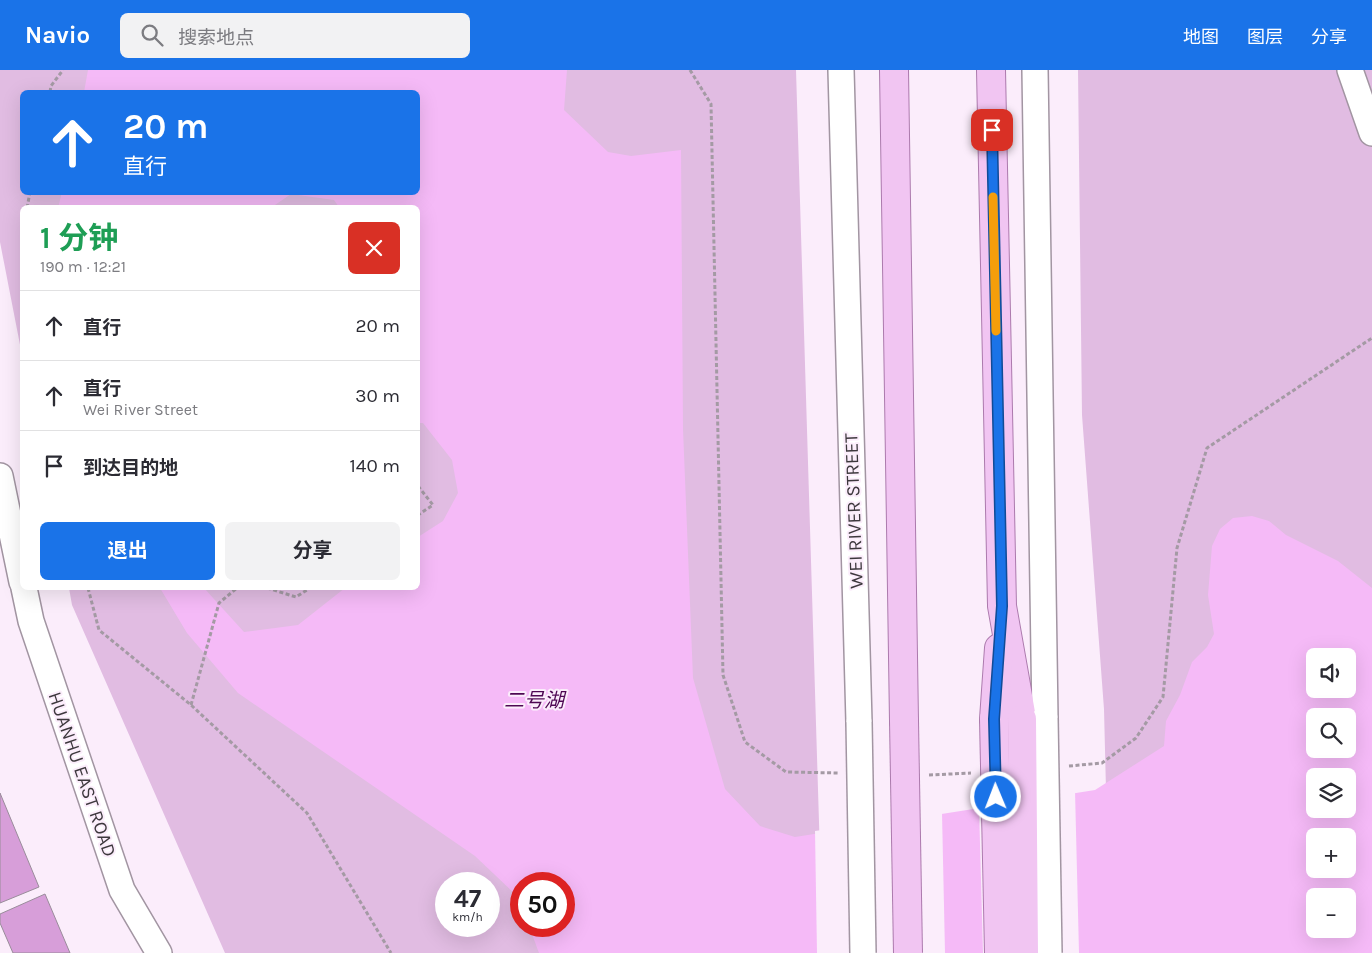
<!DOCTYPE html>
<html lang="zh">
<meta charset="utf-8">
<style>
:root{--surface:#fff;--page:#f2f2f3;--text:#2b2b33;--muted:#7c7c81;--line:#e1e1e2;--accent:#1a73e8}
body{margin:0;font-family:Karla,"Noto Sans SC",sans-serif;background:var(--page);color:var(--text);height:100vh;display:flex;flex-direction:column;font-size:19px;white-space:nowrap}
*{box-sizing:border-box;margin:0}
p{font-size:16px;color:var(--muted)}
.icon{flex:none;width:28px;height:28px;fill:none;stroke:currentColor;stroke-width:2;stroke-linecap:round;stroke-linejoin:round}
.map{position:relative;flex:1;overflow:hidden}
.drawer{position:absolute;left:20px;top:135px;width:400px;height:385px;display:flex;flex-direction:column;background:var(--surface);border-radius:8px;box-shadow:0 5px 20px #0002}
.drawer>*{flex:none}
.top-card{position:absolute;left:20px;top:20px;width:400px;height:105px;border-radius:8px;box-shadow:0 5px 20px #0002;background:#1a73e8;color:#fff;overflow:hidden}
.controls{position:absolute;left:1306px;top:578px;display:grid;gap:10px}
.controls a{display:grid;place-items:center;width:50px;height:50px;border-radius:8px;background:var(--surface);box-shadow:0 5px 20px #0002;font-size:25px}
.speed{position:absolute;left:435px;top:802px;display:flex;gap:10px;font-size:25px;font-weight:700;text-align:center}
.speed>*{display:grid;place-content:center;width:65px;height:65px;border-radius:50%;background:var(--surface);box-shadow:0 5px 20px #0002;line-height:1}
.speed small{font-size:12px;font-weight:400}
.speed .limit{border:8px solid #d22;background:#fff;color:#111}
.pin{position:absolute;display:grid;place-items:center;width:42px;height:42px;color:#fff;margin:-21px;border-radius:10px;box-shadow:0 2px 8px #0006}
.me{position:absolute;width:55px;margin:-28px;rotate:359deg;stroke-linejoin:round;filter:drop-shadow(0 0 4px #0008)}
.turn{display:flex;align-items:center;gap:18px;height:105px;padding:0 20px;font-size:22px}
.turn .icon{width:65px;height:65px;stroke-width:2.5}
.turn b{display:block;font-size:35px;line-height:42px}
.round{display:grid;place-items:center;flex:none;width:52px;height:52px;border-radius:8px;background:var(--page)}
.overview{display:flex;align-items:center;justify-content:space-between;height:85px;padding:0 20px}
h1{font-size:30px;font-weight:700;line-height:38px;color:#1e9e55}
.primary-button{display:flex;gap:10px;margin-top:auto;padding:10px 20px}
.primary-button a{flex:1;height:58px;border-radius:8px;background:var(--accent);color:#fff;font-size:20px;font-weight:700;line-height:58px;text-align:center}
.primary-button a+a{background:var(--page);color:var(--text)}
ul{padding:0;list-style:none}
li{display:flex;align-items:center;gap:15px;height:70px;padding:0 20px;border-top:1px solid var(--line)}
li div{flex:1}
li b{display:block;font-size:19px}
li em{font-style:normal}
header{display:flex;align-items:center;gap:30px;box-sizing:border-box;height:70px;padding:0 25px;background:var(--accent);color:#fff}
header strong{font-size:24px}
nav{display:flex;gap:28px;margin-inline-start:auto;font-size:18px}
.search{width:350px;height:45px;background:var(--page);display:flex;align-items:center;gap:12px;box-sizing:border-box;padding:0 18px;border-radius:8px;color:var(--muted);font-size:19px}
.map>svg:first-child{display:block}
.green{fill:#e1bce2;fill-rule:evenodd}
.water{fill:#f5baf7;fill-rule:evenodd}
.pier{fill:#fbedfb}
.building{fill:#d79ed9;stroke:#998c9a}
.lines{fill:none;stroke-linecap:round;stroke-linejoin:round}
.minor-casing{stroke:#a295a2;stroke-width:28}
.major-casing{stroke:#ac7aad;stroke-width:30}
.path{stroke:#a49aa4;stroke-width:3;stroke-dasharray:4 2.5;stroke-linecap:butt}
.minor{stroke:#fff;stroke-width:25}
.major{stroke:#f1c5f2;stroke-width:28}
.minor-bridge-casing{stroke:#a295a2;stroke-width:28;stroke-linecap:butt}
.major-bridge-casing{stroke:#ac7aad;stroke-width:30;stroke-linecap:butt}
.minor-bridge{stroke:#fff;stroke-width:25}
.major-bridge{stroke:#f1c5f2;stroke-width:28}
.route-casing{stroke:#114b97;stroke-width:12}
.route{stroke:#1a73e8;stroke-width:9}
.slow{stroke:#f59e0b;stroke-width:9}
.labels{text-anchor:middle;stroke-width:4;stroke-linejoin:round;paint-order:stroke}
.street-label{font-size:19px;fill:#3d383d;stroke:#fbedfb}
.water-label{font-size:20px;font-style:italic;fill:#4e0753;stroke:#fbedfb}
</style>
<header>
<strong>Navio</strong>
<div class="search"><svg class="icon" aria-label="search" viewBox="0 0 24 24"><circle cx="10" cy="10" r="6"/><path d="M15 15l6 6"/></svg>搜索地点</div>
<nav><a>地图</a><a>图层</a><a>分享</a></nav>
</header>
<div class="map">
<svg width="1372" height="883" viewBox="0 0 1372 883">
<rect width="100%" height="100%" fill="#fbedfb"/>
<!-- green -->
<g class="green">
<path d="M0 0H796L823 883H225L72 535 69 518H418V138H22V285L0 172ZM22 22H418V122H22ZM446 814H489V856H446ZM521 814H564V856H521Z"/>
<path d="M1078 0H1372V883H1110L1104 639 1082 345ZM1315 586H1348V619H1315ZM1315 646H1348V679H1315ZM1315 706H1348V739H1315ZM1315 766H1348V799H1315ZM1315 826H1348V859H1315Z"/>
</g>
<!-- water -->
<path class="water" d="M88 0H567L564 40 608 82 631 86 681 80 683 359 693 608 725 719 760 756 795 767 1095 720 1164 676 1166 651 1180 625 1192 592 1207 577 1214 564 1208 525 1212 476 1220 459 1233 448 1252 446 1269 451 1286 465 1338 491 1372 518V883H539L529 856H564V814H521V836L518 827 475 786 238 623 187 563 160 518H204L244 562 298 555 345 518H418V467L443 451 458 423 452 390 423 353H418V138L339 137 334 130 291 124 272 137 58 138 62 122H418V22H84ZM1315 586H1348V619H1315ZM1315 646H1348V679H1315ZM1315 706H1348V739H1315ZM1315 766H1348V799H1315ZM1315 826H1348V859H1315Z"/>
<!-- pier -->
<g class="pier">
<polygon points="1075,721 1079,883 983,883 979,737"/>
<polygon points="942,743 945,883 817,883 815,761"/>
</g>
<!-- building -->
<g class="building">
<polygon points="0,723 39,817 0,833"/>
<polygon points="45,824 70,883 13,883 0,853 0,844"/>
</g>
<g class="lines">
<defs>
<g id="minor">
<polyline points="841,0 859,652"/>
<polyline points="1035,0 1045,648"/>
<polyline points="1350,0 1372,63"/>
<polyline points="0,406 22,512"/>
<polyline points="24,518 31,551 122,820 159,883"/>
</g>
<g id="major">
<polyline points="894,0 904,651"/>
<polyline points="991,0 1002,536 1022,649"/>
<polyline points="994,649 999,578"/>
</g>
</defs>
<!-- minor casing -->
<use href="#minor" class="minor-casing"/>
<!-- major casing -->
<use href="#major" class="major-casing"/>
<!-- path -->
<g class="path">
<polyline points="690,0 711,34 723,605 745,672 786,702 838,703"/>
<polyline points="50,22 51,16 63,0"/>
<polyline points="27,138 30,122"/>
<polyline points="418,416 433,435 418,445"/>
<polyline points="88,518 99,560 191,635 307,743 391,883"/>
<polyline points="267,518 296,527 310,518"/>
<polyline points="191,635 219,533 237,518"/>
<polyline points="1069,696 1102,693 1136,668 1163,627 1177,478 1207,378 1372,268"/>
<polyline points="929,705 971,703"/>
</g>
<!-- minor -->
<use href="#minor" class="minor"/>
<!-- major -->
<use href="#major" class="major"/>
<defs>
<g id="minor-bridge">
<polyline points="1045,648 1049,883"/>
<polyline points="859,652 863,883"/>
</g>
<g id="major-bridge">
<polyline points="994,649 999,883"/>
<polyline points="1022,649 1024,883"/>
<polyline points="904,651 908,883"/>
</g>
</defs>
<!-- minor-bridge casing -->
<use href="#minor-bridge" class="minor-bridge-casing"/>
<!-- major-bridge casing -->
<use href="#major-bridge" class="major-bridge-casing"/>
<!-- minor-bridge -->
<use href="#minor-bridge" class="minor-bridge"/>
<!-- major-bridge -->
<use href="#major-bridge" class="major-bridge"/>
</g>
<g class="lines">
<defs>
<polyline id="route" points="992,60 1002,536 994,649 996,727"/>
</defs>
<!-- route casing -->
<use href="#route" class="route-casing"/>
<!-- route -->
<use href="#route" class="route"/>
<!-- slow -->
<polyline class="slow" points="993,127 996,261"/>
</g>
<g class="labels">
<!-- street labels -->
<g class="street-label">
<text transform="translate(853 441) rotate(-92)" y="7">WEI RIVER STREET</text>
<text transform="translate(83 704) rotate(71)" y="7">HUANHU EAST ROAD</text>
</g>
<!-- water labels -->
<g class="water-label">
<text x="534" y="637">二号湖</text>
</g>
</g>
</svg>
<div class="controls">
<a><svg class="icon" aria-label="sound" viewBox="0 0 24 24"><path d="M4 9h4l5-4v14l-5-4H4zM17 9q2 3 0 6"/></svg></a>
<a><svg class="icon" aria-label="search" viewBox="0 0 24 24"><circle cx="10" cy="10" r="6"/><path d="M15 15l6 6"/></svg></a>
<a><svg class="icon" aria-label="layers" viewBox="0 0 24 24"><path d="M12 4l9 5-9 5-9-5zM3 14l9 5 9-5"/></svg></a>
<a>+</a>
<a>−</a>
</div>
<div class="speed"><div>47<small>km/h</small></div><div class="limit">50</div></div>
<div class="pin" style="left:992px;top:60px;background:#d93025"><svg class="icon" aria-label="arrive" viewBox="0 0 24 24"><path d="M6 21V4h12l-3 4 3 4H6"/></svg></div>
<svg class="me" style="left:996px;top:727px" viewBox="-20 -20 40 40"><circle r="17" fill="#1a73e8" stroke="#fff" stroke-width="3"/><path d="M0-11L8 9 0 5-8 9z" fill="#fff"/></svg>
<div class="top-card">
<div class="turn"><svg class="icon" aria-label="ahead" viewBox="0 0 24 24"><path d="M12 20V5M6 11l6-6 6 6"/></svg><div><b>20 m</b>直行</div></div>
</div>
<section class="drawer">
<div class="overview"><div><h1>1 分钟</h1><p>190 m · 12:21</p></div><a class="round" style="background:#d93025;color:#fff"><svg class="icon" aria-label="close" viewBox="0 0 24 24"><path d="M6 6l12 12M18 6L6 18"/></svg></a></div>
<ul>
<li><svg class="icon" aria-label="ahead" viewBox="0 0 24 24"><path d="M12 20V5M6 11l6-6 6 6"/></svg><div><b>直行</b></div><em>20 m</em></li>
<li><svg class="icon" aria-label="ahead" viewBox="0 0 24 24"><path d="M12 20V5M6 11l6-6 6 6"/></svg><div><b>直行</b><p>Wei River Street</p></div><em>30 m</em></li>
<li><svg class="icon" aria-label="arrive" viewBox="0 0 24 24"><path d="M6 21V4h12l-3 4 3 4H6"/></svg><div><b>到达目的地</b></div><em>140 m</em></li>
</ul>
<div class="primary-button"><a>退出</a><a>分享</a></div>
</section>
</div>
